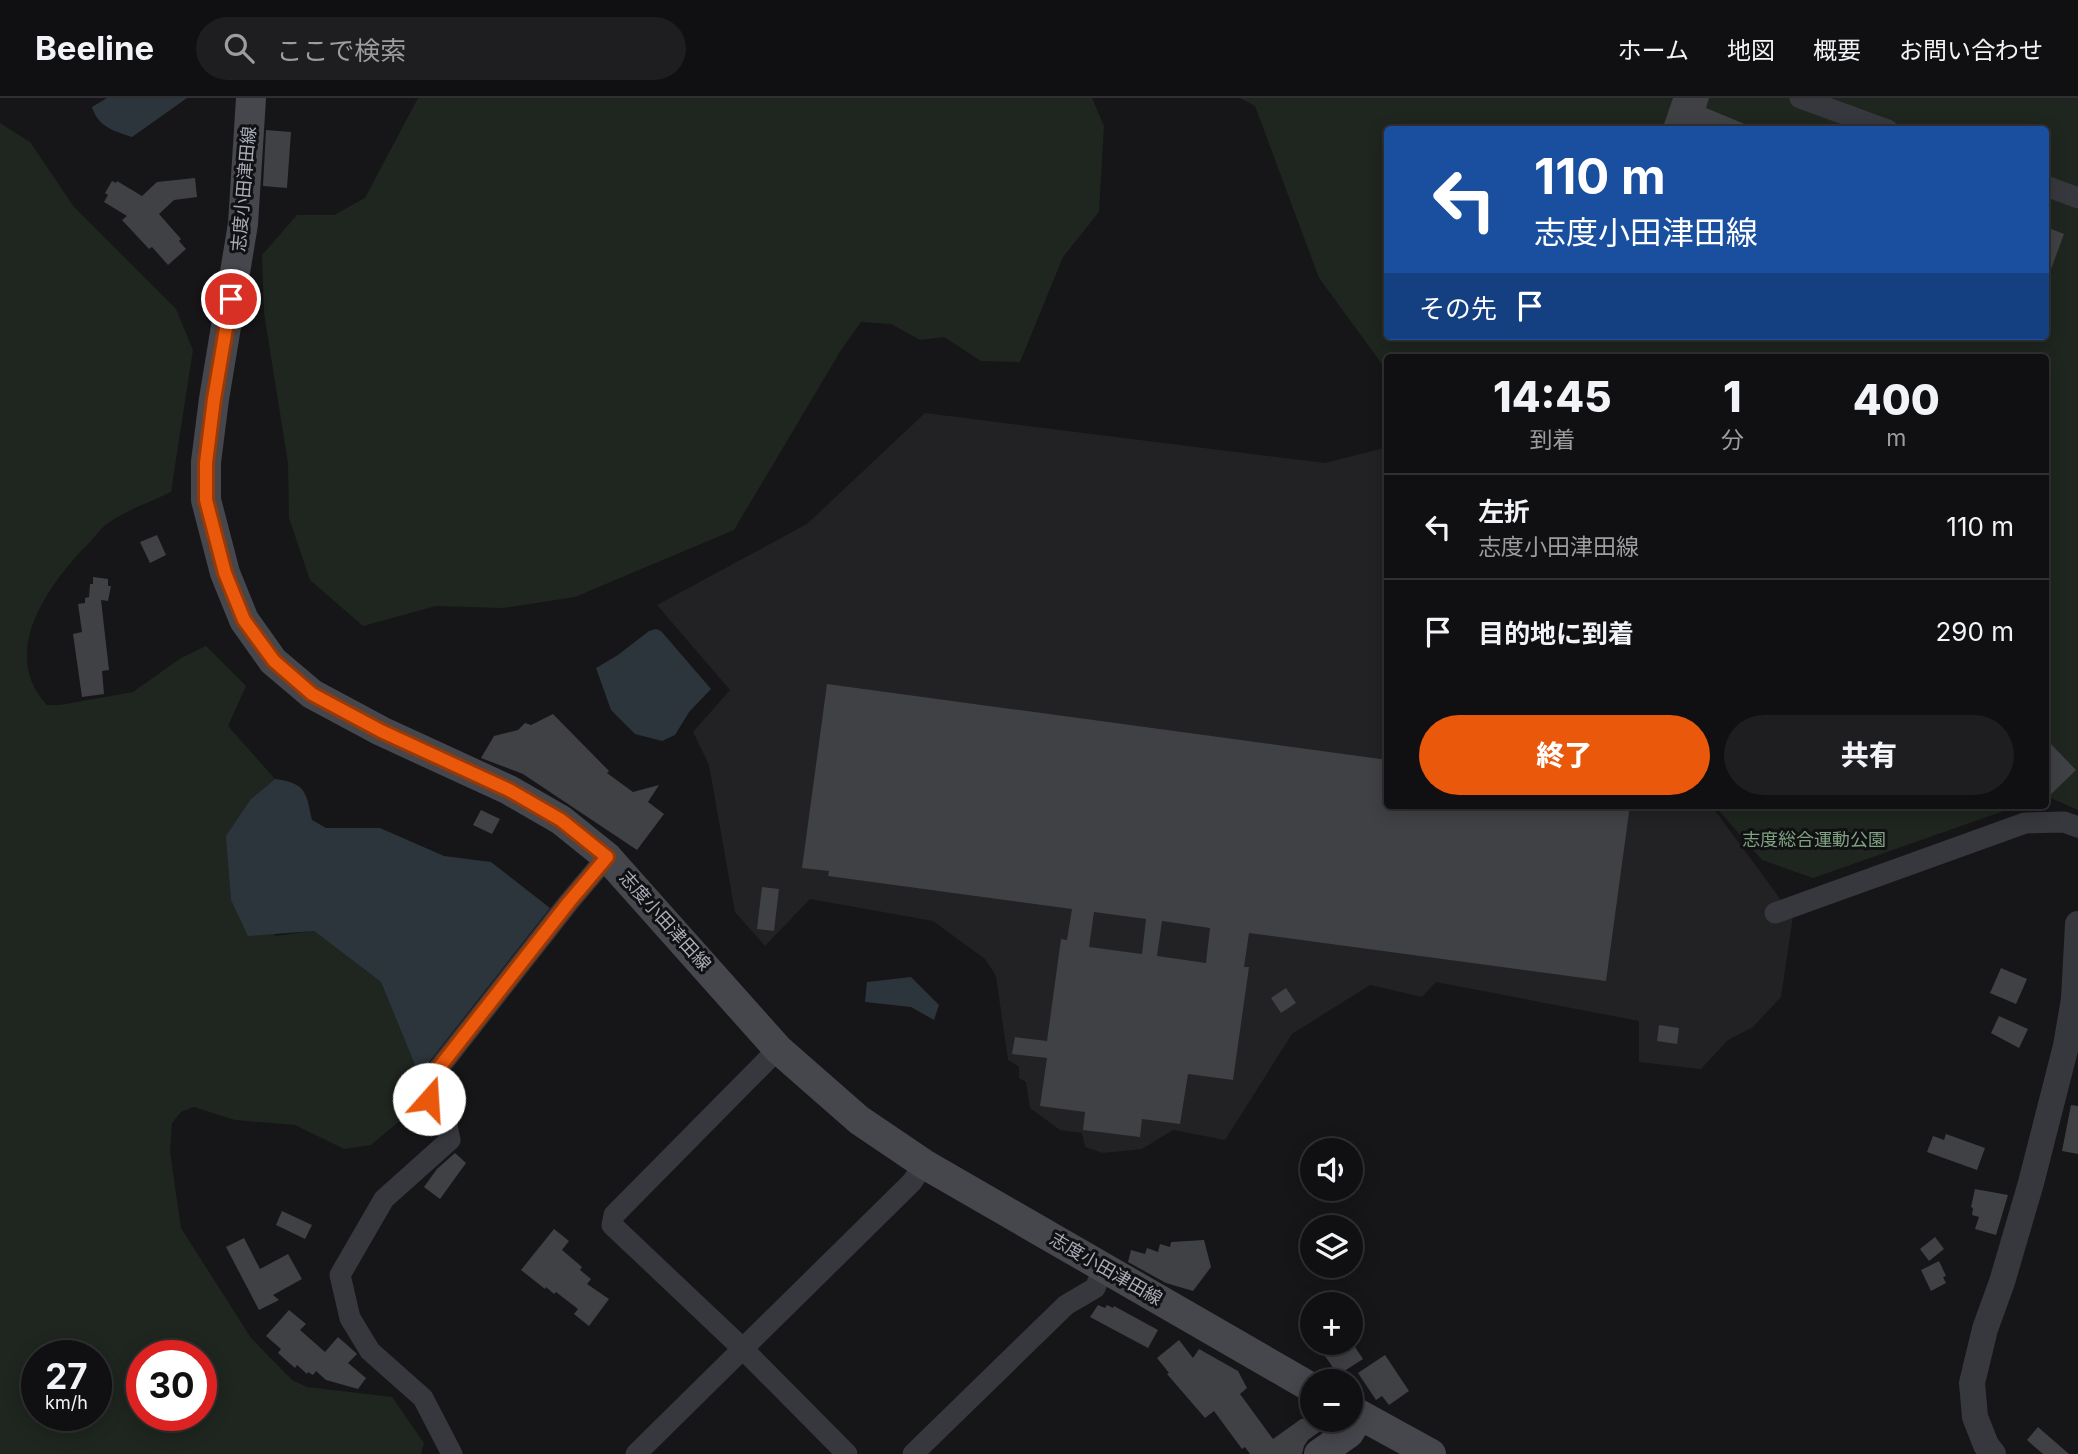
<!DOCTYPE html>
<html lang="ja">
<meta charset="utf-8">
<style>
:root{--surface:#101012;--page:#1e1e20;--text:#f1f3f6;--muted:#9c9d9f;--line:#303032;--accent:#ea580c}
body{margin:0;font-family:Inter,"Noto Sans JP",sans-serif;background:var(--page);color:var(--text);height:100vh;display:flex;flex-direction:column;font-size:26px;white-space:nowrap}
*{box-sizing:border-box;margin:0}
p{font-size:23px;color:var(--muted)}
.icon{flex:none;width:38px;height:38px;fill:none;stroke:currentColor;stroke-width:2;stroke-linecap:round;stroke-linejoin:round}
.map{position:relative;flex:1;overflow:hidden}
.panel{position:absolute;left:1384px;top:256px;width:665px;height:455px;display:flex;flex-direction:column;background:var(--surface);border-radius:7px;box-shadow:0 4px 18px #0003,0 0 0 2px var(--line)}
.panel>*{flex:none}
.banner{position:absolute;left:1384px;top:28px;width:665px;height:214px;border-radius:7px;box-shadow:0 4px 18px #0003,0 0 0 2px var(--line);background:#1a4fa0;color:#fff;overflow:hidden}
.tools{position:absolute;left:1300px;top:1040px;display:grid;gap:14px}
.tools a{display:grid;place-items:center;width:63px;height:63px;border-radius:50%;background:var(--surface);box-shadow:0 4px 18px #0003,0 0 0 2px var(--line);font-size:35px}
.speed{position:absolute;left:21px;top:1242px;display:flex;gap:14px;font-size:35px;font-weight:700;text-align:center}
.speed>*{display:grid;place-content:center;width:91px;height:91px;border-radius:50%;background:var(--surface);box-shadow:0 4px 18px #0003,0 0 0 2px var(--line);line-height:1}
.speed small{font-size:18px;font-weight:400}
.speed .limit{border:10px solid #d22;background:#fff;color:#111}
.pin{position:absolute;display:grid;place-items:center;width:60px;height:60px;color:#fff;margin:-30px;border:4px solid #fff;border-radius:50%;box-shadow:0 2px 7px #0007}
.me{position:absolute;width:77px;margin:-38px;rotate:19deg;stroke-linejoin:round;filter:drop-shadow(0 0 5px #0008)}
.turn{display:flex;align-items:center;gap:24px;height:147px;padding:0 35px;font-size:32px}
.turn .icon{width:91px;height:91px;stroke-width:2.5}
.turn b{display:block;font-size:49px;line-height:60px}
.then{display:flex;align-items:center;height:66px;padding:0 35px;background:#0003;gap:14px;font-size:26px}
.eta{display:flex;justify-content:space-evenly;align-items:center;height:119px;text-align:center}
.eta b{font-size:42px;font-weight:800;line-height:49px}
.cta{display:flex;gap:14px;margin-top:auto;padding:14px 35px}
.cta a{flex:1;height:80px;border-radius:42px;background:var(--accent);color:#fff;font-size:28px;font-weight:800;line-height:80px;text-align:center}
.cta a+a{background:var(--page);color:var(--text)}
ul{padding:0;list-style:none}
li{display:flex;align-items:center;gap:21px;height:105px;padding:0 35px;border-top:2px solid var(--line)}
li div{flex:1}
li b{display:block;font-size:26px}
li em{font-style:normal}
header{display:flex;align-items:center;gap:42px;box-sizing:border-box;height:98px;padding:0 35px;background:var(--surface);border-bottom:2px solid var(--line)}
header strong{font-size:33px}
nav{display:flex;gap:38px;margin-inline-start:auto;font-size:24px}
.search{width:490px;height:63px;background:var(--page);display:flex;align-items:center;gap:18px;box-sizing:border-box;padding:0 24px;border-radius:38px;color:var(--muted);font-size:26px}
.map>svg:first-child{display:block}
.built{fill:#222225}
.green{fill:#1e261f;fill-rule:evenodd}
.water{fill:#2c353c}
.building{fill:#404145;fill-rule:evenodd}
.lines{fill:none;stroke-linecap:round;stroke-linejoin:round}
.minor{stroke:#37383d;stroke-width:21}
.tertiary{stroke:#37383d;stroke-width:26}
.secondary{stroke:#45474d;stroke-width:30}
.route-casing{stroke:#983908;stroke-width:18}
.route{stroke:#ea580c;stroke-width:12}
.labels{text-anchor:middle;stroke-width:6;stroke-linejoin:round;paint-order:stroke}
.street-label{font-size:18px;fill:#a8adb8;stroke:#111113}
.park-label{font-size:18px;fill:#7fa381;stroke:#111113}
</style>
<header>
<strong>Beeline</strong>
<div class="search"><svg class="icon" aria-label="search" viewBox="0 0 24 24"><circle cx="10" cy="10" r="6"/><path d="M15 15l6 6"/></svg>ここで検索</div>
<nav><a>ホーム</a><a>地図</a><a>概要</a><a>お問い合わせ</a></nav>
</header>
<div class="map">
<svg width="2078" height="1356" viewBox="0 0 2078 1356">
<rect width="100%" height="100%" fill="#161618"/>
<!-- built -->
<polygon class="built" points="925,315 1325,365 1388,349 1388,707 1711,707 1793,818 1781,899 1753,929 1728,942 1701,971 1639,964 1639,923 1436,884 1422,899 1370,887 1292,936 1225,1042 1173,1032 1142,1051 1103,1055 1085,1049 1082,1035 1060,1032 1030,1010 1026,984 1019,980 1019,969 1008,962 996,878 985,861 933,823 810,801 765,848 735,814 709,667 693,634 730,592 657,507 807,426"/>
<!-- green -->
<g class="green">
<polygon points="418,0 1092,0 1104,28 1099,114 1063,159 1020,264 981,263 944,239 920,242 891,226 861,224 841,252 734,432 575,499 503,510 436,508 363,528 310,482 289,420 288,365 264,215 262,157 297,117 334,117 365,100"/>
<path d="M1240 0H2078V712L2046 698V259H1388V268L1382 266 1319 180 1255 8ZM1388 32H2046V238H1388Z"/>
<path d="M0 25 30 44 74 109 176 211 193 252 171 394C152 403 125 413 108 425 99 432 91 444 82 452 45 492 0 557 47 607H60L133 594 181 560 206 548 246 588 228 628 275 681 251 701 275 838 314 833 381 884 419 977 403 1020 371 1047 344 1051 295 1027 235 1022 194 1009 181 1014 172 1025 170 1054 181 1130 251 1240 292 1282 307 1289 392 1299 424 1345 421 1356H0ZM37 1258H96V1318H37ZM142 1258H201V1318H142Z"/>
<polygon points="1714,707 2021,707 1813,780 1762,762"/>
</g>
<!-- water -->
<g class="water">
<path d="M107 0H187L132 39C114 33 98 29 92 9Z"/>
<polygon points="656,531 661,533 711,591 689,614 675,637 662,643 635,636 611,612 596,570 618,557 649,533"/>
<path d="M275 681C306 685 306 694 312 722L326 730H380L444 758 491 764 550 810 419 977 381 884 314 833 248 838 231 802 226 738 251 701Z"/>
<polygon points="911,879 939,907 934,922 911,909 865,904 867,884"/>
</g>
<!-- building -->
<g class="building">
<polygon points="1673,0 1709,0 1706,10 1759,32 1662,32"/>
<polygon points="266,32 291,34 287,90 263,88"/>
<polygon points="195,80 197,99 174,102 159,116 181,141 179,143 186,151 168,167 152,149 149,151 122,122 127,118 104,104 108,97 105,95 112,83 116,85 117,83 142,98 157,84"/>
<polygon points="2046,129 2064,136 2047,182 2046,182"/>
<polygon points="157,437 166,457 150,465 140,444"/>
<polygon points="93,479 108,481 108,488 111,488 108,503 101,502 109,572 102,573 104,596 82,599 73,536 82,534 78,506 85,505 85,500 89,499 90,486 93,486"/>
<path d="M827 586 1388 662V707H1630L1606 883 1249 835 1244 869H1249L1233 982 1188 976 1180 1026 1142 1021 1140 1039 1083 1032 1085 1014 1040 1008 1047 960 1012 956 1015 939 1047 943 1061 841 1067 842 1072 811 828 778 829 773 802 770ZM1094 814 1146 821 1142 856 1089 849ZM1162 823 1210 830 1206 865 1157 858Z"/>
<polygon points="553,616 609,673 607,675 633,694 659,687 648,704 664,716 637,752 523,676 481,660 494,638 518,632 525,625 531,627"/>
<polygon points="2046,641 2076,672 2046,701"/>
<polygon points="481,712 500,721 492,736 473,727"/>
<polygon points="762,789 779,791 774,833 757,831"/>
<polygon points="2001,870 2027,881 2016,906 1990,895"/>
<polygon points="1286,890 1296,905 1281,915 1271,900"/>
<polygon points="1999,918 2028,931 2019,950 1991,935"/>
<polygon points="1659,927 1679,930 1677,946 1657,943"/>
<polygon points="2071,1007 2078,1008 2078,1056 2062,1053"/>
<polygon points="1946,1036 1985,1050 1977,1072 1927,1054 1933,1038 1944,1042"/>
<polygon points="455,1055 466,1065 440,1101 424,1089 437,1071"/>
<polygon points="1975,1091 2008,1097 1996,1137 1975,1131 1979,1119 1972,1117 1973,1110 1971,1109"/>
<polygon points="282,1113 312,1127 305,1141 276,1127"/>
<polygon points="554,1131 569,1143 562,1152 582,1169 580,1172 591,1181 587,1186 609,1201 589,1228 574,1216 578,1211 556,1194 554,1196 546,1189 545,1191 521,1172"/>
<polygon points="1935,1139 1944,1151 1929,1163 1920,1151"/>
<polygon points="244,1140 260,1171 288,1156 302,1181 273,1197 279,1202 259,1212 226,1149"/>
<polygon points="1204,1142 1211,1169 1193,1193 1166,1185 1128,1164 1131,1152 1145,1156 1147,1150 1158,1154 1160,1146 1170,1149 1171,1144"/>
<polygon points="1939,1163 1946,1178 1943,1179 1946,1185 1931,1193 1921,1172"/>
<polygon points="1098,1207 1105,1210 1107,1207 1113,1210 1114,1208 1158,1232 1148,1250 1090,1219"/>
<polygon points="289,1212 306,1226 300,1232 325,1254 338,1239 355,1254 357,1256 348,1265 366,1280 358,1291 326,1282 316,1273 313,1277 308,1274 307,1276 297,1267 295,1270 278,1255 281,1251 266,1238"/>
<polygon points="1179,1242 1193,1260 1199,1251 1238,1273 1247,1290 1240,1296 1273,1341 1301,1321 1321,1321 1326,1329 1308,1342 1304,1348 1302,1356 1250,1356 1245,1349 1242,1351 1214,1313 1205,1320 1167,1276 1169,1275 1157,1260"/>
<polygon points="1351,1243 1363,1261 1338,1277 1325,1258 1345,1244"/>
<polygon points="1385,1257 1409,1293 1389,1307 1382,1298 1376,1302 1358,1275"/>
<polygon points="2038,1329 2069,1356 2043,1356 2027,1342"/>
</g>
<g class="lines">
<!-- minor -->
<g class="minor">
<polyline points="1800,0 1888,32"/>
<polyline points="2046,88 2078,100"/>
<polyline points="1775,815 2025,725 2064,724 2078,729"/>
<polyline points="778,951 614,1117 612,1127 742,1250 847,1356"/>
<polyline points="452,1356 423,1300 370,1253 350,1220 340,1177 384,1101 450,1042 447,1028 429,1001 431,980 569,804 607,759"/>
<polyline points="636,1356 912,1084 924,1066"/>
<polyline points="913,1356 1066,1207 1095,1190 1104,1170"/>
</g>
<!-- tertiary -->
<polyline class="tertiary" points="1993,1356 1986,1347 1975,1319 1972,1285 1985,1231 2002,1184 2031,1085 2066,948 2074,901 2078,826"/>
<!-- secondary -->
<g class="secondary">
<polyline points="251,0 243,126 214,301 206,364 206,402 225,475 244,522 273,563 312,596 381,633 509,692 561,722 607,759 778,951 859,1022 924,1066 1312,1290"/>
<polyline points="1351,1312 1431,1356"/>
<polyline points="1319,1356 1349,1335 1360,1317"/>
</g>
</g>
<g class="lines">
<defs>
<polyline id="route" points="231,201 214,301 206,365 206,402 225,475 244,522 274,563 312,596 381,633 509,692 561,722 607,759 569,804 431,980 429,1001"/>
</defs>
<!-- route casing -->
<use href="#route" class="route-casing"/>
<!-- route -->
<use href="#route" class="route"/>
</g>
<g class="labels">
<!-- street labels -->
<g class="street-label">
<text transform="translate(244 91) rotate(-85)" y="6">志度小田津田線</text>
<text transform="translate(665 823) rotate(48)" y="6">志度小田津田線</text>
<text transform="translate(1106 1171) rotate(30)" y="6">志度小田津田線</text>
</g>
<!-- park labels -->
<g class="park-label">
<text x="1814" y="748">志度総合運動公園</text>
</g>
</g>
</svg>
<div class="tools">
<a><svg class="icon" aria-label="sound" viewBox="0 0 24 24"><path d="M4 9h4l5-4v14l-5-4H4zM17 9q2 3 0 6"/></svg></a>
<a><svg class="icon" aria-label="layers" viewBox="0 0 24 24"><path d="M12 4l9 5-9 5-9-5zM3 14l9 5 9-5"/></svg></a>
<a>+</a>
<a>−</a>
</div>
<div class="speed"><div>27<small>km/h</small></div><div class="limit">30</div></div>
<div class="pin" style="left:231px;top:201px;background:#d93025"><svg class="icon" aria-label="arrive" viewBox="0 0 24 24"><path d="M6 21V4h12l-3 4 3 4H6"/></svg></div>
<svg class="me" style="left:429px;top:1001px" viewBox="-20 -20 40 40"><circle r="19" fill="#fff"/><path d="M0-13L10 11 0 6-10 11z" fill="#ea580c"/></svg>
<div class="banner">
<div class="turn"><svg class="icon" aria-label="left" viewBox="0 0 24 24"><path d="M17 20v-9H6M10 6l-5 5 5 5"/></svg><div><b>110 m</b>志度小田津田線</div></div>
<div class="then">その先<svg class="icon" aria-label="arrive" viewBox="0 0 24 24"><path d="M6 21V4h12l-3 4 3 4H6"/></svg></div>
</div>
<section class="panel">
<div class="eta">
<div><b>14:45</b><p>到着</p></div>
<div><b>1</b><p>分</p></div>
<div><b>400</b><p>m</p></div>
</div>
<ul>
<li><svg class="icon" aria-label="left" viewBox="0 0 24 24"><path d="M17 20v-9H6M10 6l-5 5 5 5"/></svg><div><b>左折</b><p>志度小田津田線</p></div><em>110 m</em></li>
<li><svg class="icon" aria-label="arrive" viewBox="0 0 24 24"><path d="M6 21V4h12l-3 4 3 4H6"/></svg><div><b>目的地に到着</b></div><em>290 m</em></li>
</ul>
<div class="cta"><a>終了</a><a>共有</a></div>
</section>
</div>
